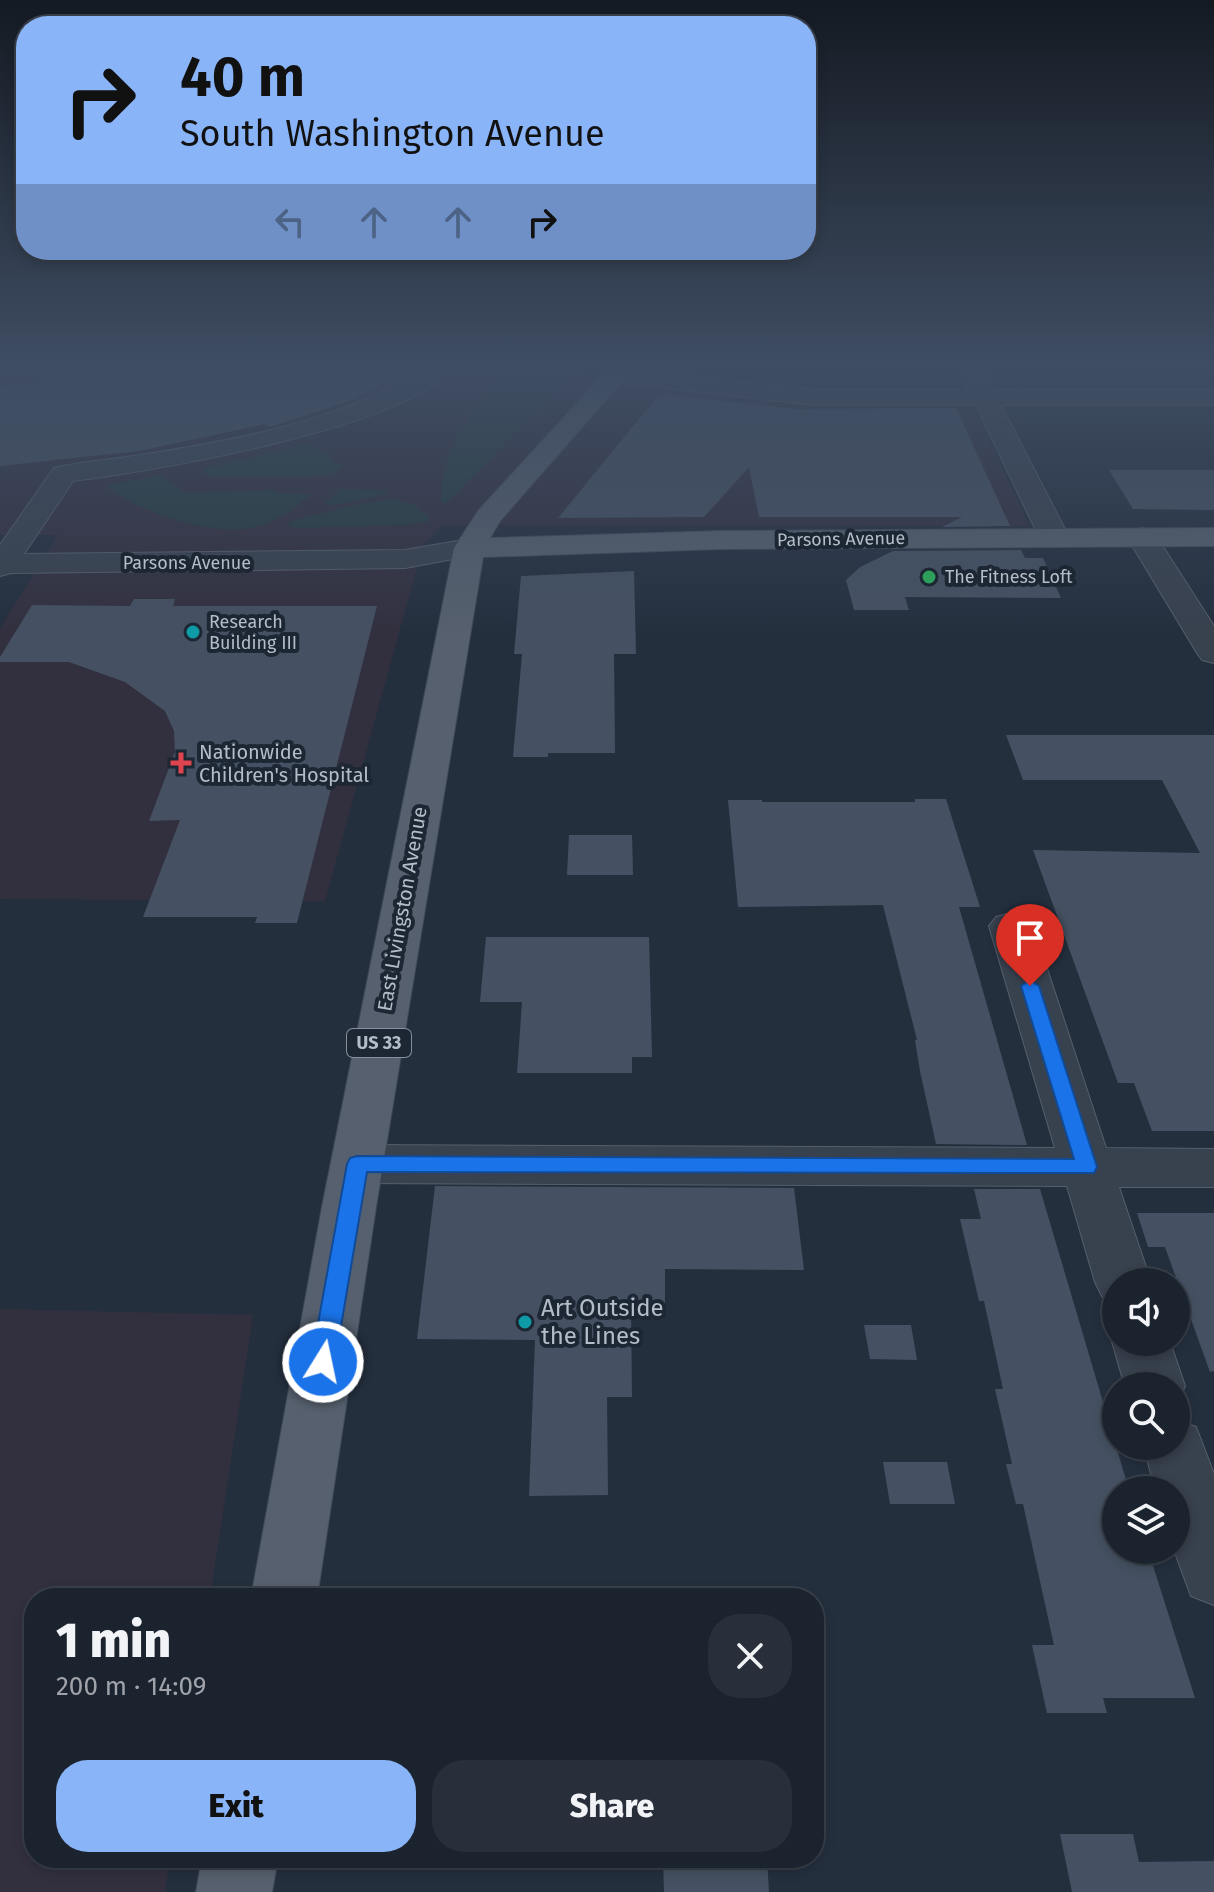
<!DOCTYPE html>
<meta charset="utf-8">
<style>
:root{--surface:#1b232e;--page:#282f3a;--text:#f1f3f6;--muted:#a0a4aa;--line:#39404a;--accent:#8ab4f8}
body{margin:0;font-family:"Fira Sans",sans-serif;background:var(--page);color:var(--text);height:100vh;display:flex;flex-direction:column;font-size:30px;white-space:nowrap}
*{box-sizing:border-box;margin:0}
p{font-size:26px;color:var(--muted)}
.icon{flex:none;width:44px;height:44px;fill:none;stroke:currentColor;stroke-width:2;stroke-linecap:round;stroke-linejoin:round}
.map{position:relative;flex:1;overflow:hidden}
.panel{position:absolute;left:24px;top:1588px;width:800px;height:280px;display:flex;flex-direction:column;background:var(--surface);border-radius:32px;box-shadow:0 4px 12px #0003,0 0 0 2px var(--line)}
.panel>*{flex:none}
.top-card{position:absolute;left:16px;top:16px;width:800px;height:244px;border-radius:32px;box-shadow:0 4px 12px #0003,0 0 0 2px var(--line);background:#8ab4f8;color:#111;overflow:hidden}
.controls{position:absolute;left:1102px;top:1268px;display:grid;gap:16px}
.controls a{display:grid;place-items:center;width:88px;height:88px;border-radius:50%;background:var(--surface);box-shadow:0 4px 12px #0003,0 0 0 2px var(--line);font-size:40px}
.pin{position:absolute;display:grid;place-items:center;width:68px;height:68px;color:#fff;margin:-82px -34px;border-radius:50% 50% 50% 0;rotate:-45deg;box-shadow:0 0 8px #0007}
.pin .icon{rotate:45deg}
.me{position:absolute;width:88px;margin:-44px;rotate:10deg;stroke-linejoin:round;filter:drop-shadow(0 0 6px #0008)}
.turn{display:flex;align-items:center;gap:28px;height:168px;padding:0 32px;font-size:36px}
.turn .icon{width:104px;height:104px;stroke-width:2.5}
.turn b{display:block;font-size:56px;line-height:68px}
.lanes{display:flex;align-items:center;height:76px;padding:0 32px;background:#0003;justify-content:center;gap:40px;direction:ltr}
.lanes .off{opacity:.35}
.round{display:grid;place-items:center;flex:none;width:84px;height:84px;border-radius:32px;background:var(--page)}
.head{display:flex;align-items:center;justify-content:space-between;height:136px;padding:0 32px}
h1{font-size:48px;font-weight:800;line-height:60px}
.button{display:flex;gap:16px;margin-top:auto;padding:16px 32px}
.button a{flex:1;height:92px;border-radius:32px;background:var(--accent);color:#111;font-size:32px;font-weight:800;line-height:92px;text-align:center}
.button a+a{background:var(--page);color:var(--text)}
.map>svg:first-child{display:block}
.medical{fill:#32303f}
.green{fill:#263c3f}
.building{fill:#455162}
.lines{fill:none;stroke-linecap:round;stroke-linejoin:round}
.minor-casing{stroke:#565f6c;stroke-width:2}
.major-casing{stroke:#414a57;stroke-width:2}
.minor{fill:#38414e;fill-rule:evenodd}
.major{fill:#56606e;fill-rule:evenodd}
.route{fill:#1a73e8;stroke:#114b97;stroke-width:2}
.leisure-dot{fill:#2e9e5b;stroke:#1d2633;stroke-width:3}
.culture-dot{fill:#0f9aa8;stroke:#1d2633;stroke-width:3}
.health-dot{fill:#e0444e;stroke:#1d2633;stroke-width:3}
.labels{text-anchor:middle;stroke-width:8;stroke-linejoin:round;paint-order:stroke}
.far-street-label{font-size:18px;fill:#b4bcc9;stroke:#1d2633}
.far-poi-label{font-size:18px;fill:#b4bcc9;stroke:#1d2633;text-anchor:start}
.shield{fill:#1d2633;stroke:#878f9c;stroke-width:2}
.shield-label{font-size:18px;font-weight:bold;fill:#b4bcc9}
.poi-label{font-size:20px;fill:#b4bcc9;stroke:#1d2633;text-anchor:start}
.street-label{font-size:20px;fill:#b4bcc9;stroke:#1d2633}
.near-poi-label{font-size:24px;fill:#b4bcc9;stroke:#1d2633;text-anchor:start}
</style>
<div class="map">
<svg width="1214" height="1892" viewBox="0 0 1214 1892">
<rect width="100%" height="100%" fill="#242f3e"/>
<!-- medical -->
<g class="medical">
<polygon points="0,369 586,369 581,376 763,397 969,399 1030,526 442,525 423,546 325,901 0,899 0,628 58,535 0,535"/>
<polygon points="0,1309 253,1315 210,1598 34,1598 34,1858 170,1858 165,1892 0,1892"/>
</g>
<!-- green -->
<g class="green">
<polygon points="512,369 577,369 564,382 504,376"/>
<path d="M501 379 561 386 447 503H441C441 453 466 413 501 379Z"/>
<polygon points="305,444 328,453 335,463 343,466 333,475 213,477 202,472 203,469"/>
<path d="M160 475 186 493 275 490V493L312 494C299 505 282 518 266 524 222 541 141 514 106 486Z"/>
<polygon points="340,489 383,491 389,494 332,505 325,503"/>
<polygon points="393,499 413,504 429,517 428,521 411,525 295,528 288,526 292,521 354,505"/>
</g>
<!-- building -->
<g class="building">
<polygon points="116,369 415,369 344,403 270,427 265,424 139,451 0,466 0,386 119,374"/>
<polygon points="667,395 796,409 956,408 1010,526 942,527 962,517 759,517 749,467 704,517 558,518 657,397"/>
<polygon points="1109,470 1214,470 1214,510 1133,509"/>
<polygon points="1021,550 1025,558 1043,558 1061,598 905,597 909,610 854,610 846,580 860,567 893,551"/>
<polygon points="634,571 636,654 614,654 615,753 548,753 548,757 513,757 522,654 514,654 521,576"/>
<polygon points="134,599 175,599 173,606 377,606 297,923 255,923 257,917 143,917 180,820 149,821 175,752 174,731 165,711 125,682 69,662 0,662 0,657 32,605 130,606"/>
<polygon points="1006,735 1214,735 1214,1131 1152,1131 1134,1083 1118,1083 1033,850 1200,853 1162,780 1023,780"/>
<polygon points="915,799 946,799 980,907 959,907 1027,1145 936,1144 920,1071 915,1040 917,1040 883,905 738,907 728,800 762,800 762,802 915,802"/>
<polygon points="569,835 632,835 633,875 567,875"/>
<polygon points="486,937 649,937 652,1057 632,1057 632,1073 517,1073 522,1002 480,1002"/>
<polygon points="435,1186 794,1188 804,1270 665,1269 665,1306 631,1306 632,1397 607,1397 608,1495 529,1496 535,1340 417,1339"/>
<polygon points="974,1189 1040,1189 1129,1490 1116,1490 1116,1550 1148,1550 1195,1698 1103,1698 1107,1713 1047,1713 1032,1645 1054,1645 1023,1504 1016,1504 1006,1464 1012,1464 995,1389 1003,1389 984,1301 979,1301 960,1219 981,1219"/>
<polygon points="1137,1213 1214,1213 1214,1371 1210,1372 1165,1247 1148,1247"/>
<polygon points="864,1325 911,1325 917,1360 870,1359"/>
<polygon points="883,1462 947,1462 955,1504 890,1504"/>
<polygon points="1060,1834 1133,1834 1139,1862 1214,1861 1214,1892 1072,1892"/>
<polygon points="663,1858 767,1858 769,1892 664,1892"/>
</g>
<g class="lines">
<defs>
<g id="minor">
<path d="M421 369H449C409 428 147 472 73 481L24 554 405 550 469 539 480 542 484 548 480 554 405 568 11 573 0 576V545L54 468C82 461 111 460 140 455 231 441 344 421 421 369Z"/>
<polygon points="617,369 814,389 968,389 961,374 964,369 982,369 993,389 1214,389 1214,405 1001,405 1069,537 1065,543 1054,546 1043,543 1039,537 976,405 814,405 606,381 603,376 606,371"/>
<polygon points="1142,528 1153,531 1214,626 1214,663 1202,660 1197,653 1127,537 1131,531"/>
<polygon points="1011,913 1026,917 1033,926 1106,1148 1214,1149 1214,1187 1119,1187 1151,1282 1116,1282 1116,1302 1103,1298 1095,1282 1067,1186 357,1183 339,1177 331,1164 339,1151 357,1145 1055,1148 989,926 996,917"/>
<polygon points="1116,1334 1116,1342 1170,1342 1185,1386 1176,1404 1176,1386 1125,1386 1112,1342"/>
<polygon points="1176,1420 1196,1427 1214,1474 1214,1605 1191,1596 1174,1550 1176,1490 1156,1490 1143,1446 1176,1446"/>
</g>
<g id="major">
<polygon points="608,369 633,369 500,521 490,538 720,531 1214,528 1214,546 720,549 483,557 376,1207 317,1598 251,1598 322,1207 454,548 478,511"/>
<polygon points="202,1858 278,1858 272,1892 196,1892"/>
</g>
</defs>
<!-- minor casing -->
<use href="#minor" class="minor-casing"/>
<!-- major casing -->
<use href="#major" class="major-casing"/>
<!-- minor -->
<use href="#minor" class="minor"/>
<!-- major -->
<use href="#major" class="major"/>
</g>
<!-- sky -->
<linearGradient id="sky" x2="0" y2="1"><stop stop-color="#141a22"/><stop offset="0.58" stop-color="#3f4d63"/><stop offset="1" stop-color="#3f4d63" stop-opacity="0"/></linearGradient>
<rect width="1214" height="634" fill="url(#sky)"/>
<!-- route -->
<polygon class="route" points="1030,980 1039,986 1097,1167 1094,1173 367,1172 335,1362 332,1369 323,1372 314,1369 311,1362 347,1164 350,1158 357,1156 1074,1159 1021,986"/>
<!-- markers -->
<circle class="leisure-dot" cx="929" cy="577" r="8"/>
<g class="culture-dot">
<circle cx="193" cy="632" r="8"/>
<circle cx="525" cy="1322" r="8"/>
</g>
<path class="health-dot" d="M177 751h8v8h8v8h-8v8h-8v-8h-8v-8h8z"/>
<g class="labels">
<!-- far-street labels -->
<g class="far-street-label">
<text transform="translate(841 539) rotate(-1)" y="6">Parsons Avenue</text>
<text x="187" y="569">Parsons Avenue</text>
</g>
<!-- far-poi labels -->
<g class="far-poi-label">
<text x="945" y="583">The Fitness Loft</text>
<text x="209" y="628">Research<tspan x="209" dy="21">Building III</tspan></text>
</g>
<!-- shield labels -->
<rect class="shield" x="347" y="1029" width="64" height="28" rx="6"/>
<g class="shield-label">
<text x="379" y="1049">US 33</text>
</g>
<!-- poi labels -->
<g class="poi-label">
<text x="199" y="759">Nationwide<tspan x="199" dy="23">Children's Hospital</tspan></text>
</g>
<!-- street labels -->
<g class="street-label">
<text transform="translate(402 909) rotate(-80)" y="7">East Livingston Avenue</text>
</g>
<!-- near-poi labels -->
<g class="near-poi-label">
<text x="541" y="1316">Art Outside<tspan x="541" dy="28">the Lines</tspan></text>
</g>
</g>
</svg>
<div class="controls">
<a><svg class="icon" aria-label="sound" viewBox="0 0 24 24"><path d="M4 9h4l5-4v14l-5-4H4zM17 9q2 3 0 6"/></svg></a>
<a><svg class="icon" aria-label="search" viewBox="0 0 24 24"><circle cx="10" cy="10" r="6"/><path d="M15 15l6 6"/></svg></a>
<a><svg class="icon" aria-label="layers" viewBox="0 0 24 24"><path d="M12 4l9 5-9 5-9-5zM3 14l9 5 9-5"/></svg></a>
</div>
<div class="pin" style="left:1030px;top:986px;background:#d93025"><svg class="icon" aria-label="arrive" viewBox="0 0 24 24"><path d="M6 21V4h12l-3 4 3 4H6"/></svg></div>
<svg class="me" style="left:323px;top:1362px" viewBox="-20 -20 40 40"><circle r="17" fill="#1a73e8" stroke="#fff" stroke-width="3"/><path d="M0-11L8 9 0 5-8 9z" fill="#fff"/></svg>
<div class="top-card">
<div class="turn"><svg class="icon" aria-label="right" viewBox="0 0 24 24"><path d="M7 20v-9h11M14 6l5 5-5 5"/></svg><div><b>40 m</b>South Washington Avenue</div></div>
<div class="lanes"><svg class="icon off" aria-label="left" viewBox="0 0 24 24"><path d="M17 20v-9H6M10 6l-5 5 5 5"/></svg><svg class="icon off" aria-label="ahead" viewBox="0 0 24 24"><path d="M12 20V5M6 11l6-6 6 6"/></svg><svg class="icon off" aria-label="ahead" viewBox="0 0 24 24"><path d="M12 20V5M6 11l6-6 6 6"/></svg><svg class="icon" aria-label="right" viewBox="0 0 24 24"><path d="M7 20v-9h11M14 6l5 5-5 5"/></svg></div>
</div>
<section class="panel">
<div class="head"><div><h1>1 min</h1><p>200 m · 14:09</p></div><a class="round"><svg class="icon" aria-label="close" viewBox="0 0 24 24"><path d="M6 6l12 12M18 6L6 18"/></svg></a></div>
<div class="button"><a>Exit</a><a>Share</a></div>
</section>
</div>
